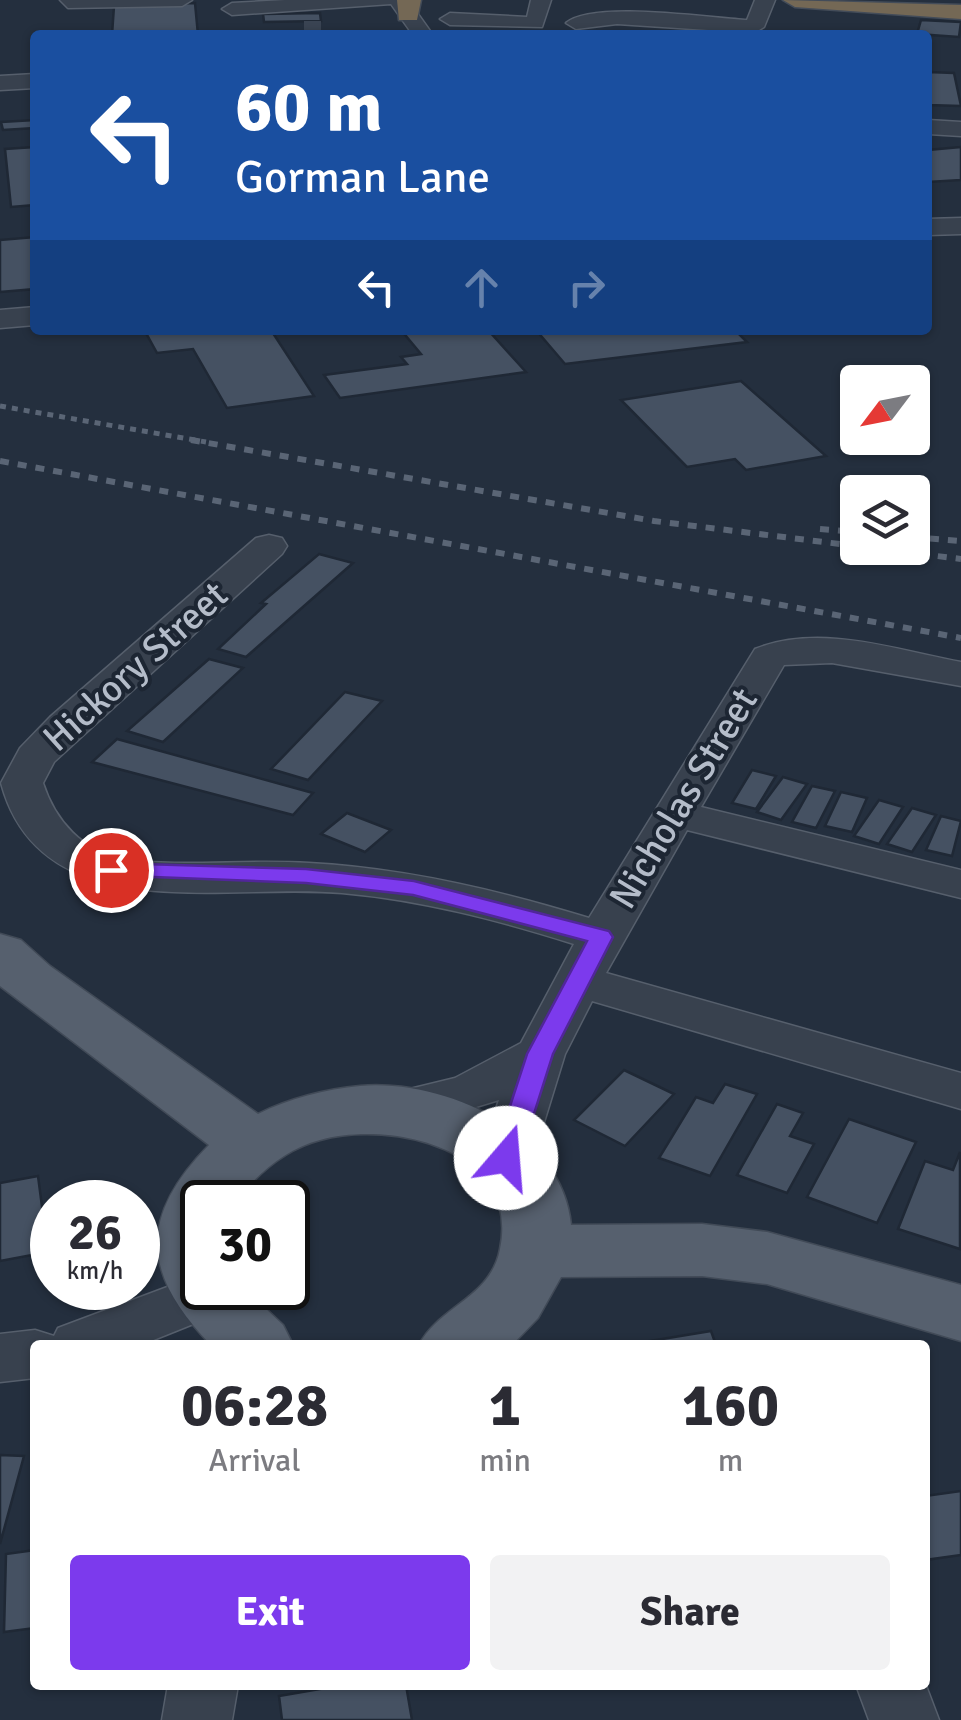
<!DOCTYPE html>
<style>
:root{--surface:#fff;--page:#f2f2f3;--text:#2b2b33;--muted:#7c7c81;--accent:#7c3aed}
body{margin:0;font-family:Signika,sans-serif;background:var(--page);color:var(--text);height:100vh;display:flex;flex-direction:column;font-size:38px;white-space:nowrap}
*{box-sizing:border-box;margin:0}
p{font-size:32px;color:var(--muted)}
.icon{flex:none;width:55px;height:55px;fill:none;stroke:currentColor;stroke-width:2;stroke-linecap:round;stroke-linejoin:round}
.map{position:relative;flex:1;overflow:hidden}
.drawer{position:absolute;left:30px;top:1340px;width:900px;height:350px;display:flex;flex-direction:column;background:var(--surface);border-radius:10px;box-shadow:0 2px 8px #0004}
.drawer>*{flex:none}
.banner{position:absolute;left:30px;top:30px;width:902px;height:305px;border-radius:10px;box-shadow:0 2px 8px #0004;background:#1a4fa0;color:#fff;overflow:hidden}
.needle{width:65px;rotate:238deg}
.controls{position:absolute;left:840px;top:365px;display:grid;gap:20px}
.controls a{display:grid;place-items:center;width:90px;height:90px;border-radius:10px;background:var(--surface);box-shadow:0 2px 8px #0004;font-size:50px}
.speed{position:absolute;left:30px;top:1180px;display:flex;gap:20px;font-size:50px;font-weight:700;text-align:center}
.speed>*{display:grid;place-content:center;width:130px;height:130px;border-radius:50%;background:var(--surface);box-shadow:0 2px 8px #0004;line-height:1}
.speed small{font-size:25px;font-weight:400}
.speed .limit{border:5px solid #111;border-radius:15px;background:#fff;color:#111}
.pin{position:absolute;display:grid;place-items:center;width:85px;height:85px;color:#fff;margin:-42px;border:5px solid #fff;border-radius:50%;box-shadow:0 2px 10px #0007}
.me{position:absolute;width:110px;margin:-55px;rotate:18deg;stroke-linejoin:round;filter:drop-shadow(0 0 8px #0008)}
.turn{display:flex;align-items:center;gap:35px;height:210px;padding:0 40px;font-size:45px}
.turn .icon{width:130px;height:130px;stroke-width:2.5}
.turn b{display:block;font-size:70px;line-height:85px}
.lanes{display:flex;align-items:center;height:95px;padding:0 40px;background:#0003;justify-content:center;gap:50px;direction:ltr}
.lanes .off{opacity:.35}
.eta{display:flex;justify-content:space-evenly;align-items:center;height:170px;text-align:center}
.eta b{font-size:60px;font-weight:700;line-height:70px}
.primary-button{display:flex;gap:20px;margin-top:auto;padding:20px 40px}
.primary-button a{flex:1;height:115px;border-radius:10px;background:var(--accent);color:#fff;font-size:40px;font-weight:700;line-height:115px;text-align:center}
.primary-button a+a{background:var(--page);color:var(--text)}
.map>svg:first-child{display:block}
.building{fill:#455162;stroke:#1f2835;stroke-width:2.5}
.lines{fill:none;stroke-linecap:round;stroke-linejoin:round}
.minor-tunnel{stroke:#3a4453;stroke-width:22;stroke-dasharray:22 11;stroke-linecap:butt}
.minor-casing{stroke:#565f6c;stroke-width:3}
.major-casing{stroke:#414a57;stroke-width:3}
.highway-casing{stroke:#434c59;stroke-width:3}
.minor{fill:#38414e;fill-rule:evenodd}
.major{fill:#56606e;fill-rule:evenodd}
.highway{fill:#746855;fill-rule:evenodd}
.rail-far1{stroke:#5a6575;stroke-width:5;stroke-dasharray:6 6;stroke-linecap:butt}
.rail{stroke:#5a6575;stroke-width:6;stroke-dasharray:9 9;stroke-linecap:butt}
.route{fill:#7c3aed;stroke:#51269a;stroke-width:2.5}
.labels{text-anchor:middle;stroke-width:8;stroke-linejoin:round;paint-order:stroke}
.street-label{font-size:38px;fill:#b4bcc9;stroke:#1d2633}
</style>
<div class="map">
<svg width="961" height="1720" viewBox="0 0 961 1720">
<rect width="100%" height="100%" fill="#242f3e"/>
<!-- building -->
<g class="building">
<polygon points="195,3 198,35 112,35 114,6"/>
<polygon points="320,13 321,21 264,22 263,14"/>
<polygon points="921,20 961,22 959,37 917,34"/>
<polygon points="928,72 954,73 961,106 928,105"/>
<polygon points="35,120 35,128 3,130 1,122"/>
<polygon points="35,147 35,205 11,207 5,149"/>
<polygon points="961,147 961,180 928,182 928,150"/>
<polygon points="35,237 35,289 0,292 0,240"/>
<polygon points="167,330 271,330 314,396 227,408 193,349 157,353 146,333"/>
<polygon points="401,330 488,330 526,372 340,398 324,375 407,364 401,357 421,354"/>
<polygon points="536,330 735,330 747,342 565,364"/>
<polygon points="741,381 826,456 746,470 735,459 687,467 621,400"/>
<polygon points="319,554 353,563 246,657 218,649 266,604 261,603"/>
<polygon points="209,659 243,668 163,742 127,731"/>
<polygon points="345,692 382,701 308,780 271,769"/>
<polygon points="117,739 313,793 293,815 92,762"/>
<polygon points="752,770 776,776 756,809 732,803"/>
<polygon points="783,777 807,784 781,820 757,812"/>
<polygon points="812,786 835,791 816,828 792,822"/>
<polygon points="841,792 867,798 852,832 825,826"/>
<polygon points="879,800 903,807 879,844 854,836"/>
<polygon points="912,808 936,815 912,852 887,844"/>
<polygon points="347,813 391,830 365,852 321,834"/>
<polygon points="941,816 961,821 952,856 926,850"/>
<polygon points="624,1070 674,1094 625,1146 574,1120"/>
<polygon points="725,1084 757,1094 710,1176 659,1158 696,1097 713,1103"/>
<polygon points="777,1104 803,1113 790,1136 814,1144 787,1193 737,1175"/>
<polygon points="849,1119 916,1142 877,1223 807,1197"/>
<polygon points="960,1152 960,1249 898,1229 925,1161 953,1170"/>
<polygon points="38,1176 48,1252 0,1261 0,1183"/>
<polygon points="711,1331 716,1345 651,1345 650,1341"/>
<polygon points="0,1455 24,1456 0,1544"/>
<polygon points="961,1491 961,1555 925,1560 925,1496"/>
<polygon points="35,1550 35,1628 4,1632 6,1554"/>
<polygon points="343,1685 406,1685 412,1720 282,1720 279,1696"/>
</g>
<g class="lines">
<!-- minor-tunnel -->
<polyline class="minor-tunnel" points="304,32 321,32"/>
<defs>
<g id="minor">
<polygon points="60,0 192,0 182,6 68,8"/>
<polygon points="285,0 408,0 433,35 413,35 391,4 232,15 222,9 232,3"/>
<polygon points="531,0 551,0 542,27 450,25 440,19 450,13 527,17"/>
<path d="M755 0H775L764 27 754 33 617 24 576 29 566 23C593 0 709 18 747 20Z"/>
<polygon points="35,74 35,88 0,90 0,76"/>
<polygon points="928,120 961,122 961,136 928,134"/>
<polygon points="961,218 961,234 928,235 928,219"/>
<polygon points="35,307 35,325 0,328 0,310"/>
<path d="M269 535 282 538 287 546 282 554 54 762 43 783C55 821 83 851 123 860 185 867 247 859 309 863 404 868 498 890 589 918L755 649C820 623 896 650 961 662V686L832 663 784 665 701 807 961 870V898L687 830 606 973 961 1073V1109L592 1001 565 1054 533 1158 525 1172 506 1177 487 1172 479 1158 499 1100 420 1124 400 1127 381 1122 374 1109 381 1096 455 1078 521 1043 574 944C498 920 421 900 342 893 228 882 41 932 1 783L20 748 50 717 256 538Z"/>
<polygon points="202,1274 202,1288 227,1288 232,1296 223,1312 141,1345 35,1345 35,1378 0,1382 0,1334 35,1330 54,1336 58,1328"/>
<polygon points="925,1683 939,1720 869,1720 856,1685"/>
<polygon points="168,1685 238,1685 232,1720 162,1720"/>
</g>
<path id="major" d="M0 934 21 940 50 966 258 1114C288 1099 326 1089 360 1086 445 1079 562 1131 571 1225L702 1224 767 1232 961 1285V1341L767 1284 702 1276 561 1277 538 1318 512 1345H419C439 1306 491 1298 500 1249 521 1149 392 1120 320 1140 285 1149 256 1175 235 1202H202V1288H244L283 1325 293 1345H211C142 1274 138 1217 209 1145L0 986Z"/>
<g id="highway">
<polygon points="397,0 421,0 417,20 399,20"/>
<polygon points="783,0 961,5 961,19 795,7"/>
</g>
</defs>
<!-- minor casing -->
<use href="#minor" class="minor-casing"/>
<!-- major casing -->
<use href="#major" class="major-casing"/>
<!-- highway casing -->
<use href="#highway" class="highway-casing"/>
<!-- minor -->
<use href="#minor" class="minor"/>
<!-- major -->
<use href="#major" class="major"/>
<!-- highway -->
<use href="#highway" class="highway"/>
<!-- rail-far1 -->
<polyline class="rail-far1" points="0,406 206,442"/>
<!-- rail -->
<g class="rail">
<polyline points="191,440 654,521 961,559"/>
<polyline points="0,461 961,638"/>
<polyline points="820,529 858,532"/>
<polyline points="912,537 961,541"/>
</g>
</g>
<!-- route -->
<polygon class="route" points="111,863 306,869 414,881 609,931 613,937 553,1054 520,1158 506,1168 493,1158 527,1054 587,941 413,895 306,883 103,875 100,870"/>
<g class="labels">
<!-- street labels -->
<g class="street-label">
<text transform="translate(135 666) rotate(-42)" y="13">Hickory Street</text>
<text transform="translate(683 798) rotate(-59)" y="13">Nicholas Street</text>
</g>
</g>
</svg>
<div class="controls">
<a><svg class="needle" viewBox="-14 -14 28 28"><path d="M0-13l5 13h-10z" fill="#e53935"/><path d="M0 13l5-13h-10z" fill="#7c7c81"/></svg></a>
<a><svg class="icon" aria-label="layers" viewBox="0 0 24 24"><path d="M12 4l9 5-9 5-9-5zM3 14l9 5 9-5"/></svg></a>
</div>
<div class="speed"><div>26<small>km/h</small></div><div class="limit">30</div></div>
<div class="pin" style="left:111px;top:870px;background:#d93025"><svg class="icon" aria-label="arrive" viewBox="0 0 24 24"><path d="M6 21V4h12l-3 4 3 4H6"/></svg></div>
<svg class="me" style="left:506px;top:1158px" viewBox="-20 -20 40 40"><circle r="19" fill="#fff"/><path d="M0-13L10 11 0 6-10 11z" fill="#7c3aed"/></svg>
<div class="banner">
<div class="turn"><svg class="icon" aria-label="left" viewBox="0 0 24 24"><path d="M17 20v-9H6M10 6l-5 5 5 5"/></svg><div><b>60 m</b>Gorman Lane</div></div>
<div class="lanes"><svg class="icon" aria-label="left" viewBox="0 0 24 24"><path d="M17 20v-9H6M10 6l-5 5 5 5"/></svg><svg class="icon off" aria-label="ahead" viewBox="0 0 24 24"><path d="M12 20V5M6 11l6-6 6 6"/></svg><svg class="icon off" aria-label="right" viewBox="0 0 24 24"><path d="M7 20v-9h11M14 6l5 5-5 5"/></svg></div>
</div>
<section class="drawer">
<div class="eta">
<div><b>06:28</b><p>Arrival</p></div>
<div><b>1</b><p>min</p></div>
<div><b>160</b><p>m</p></div>
</div>
<div class="primary-button"><a>Exit</a><a>Share</a></div>
</section>
</div>
